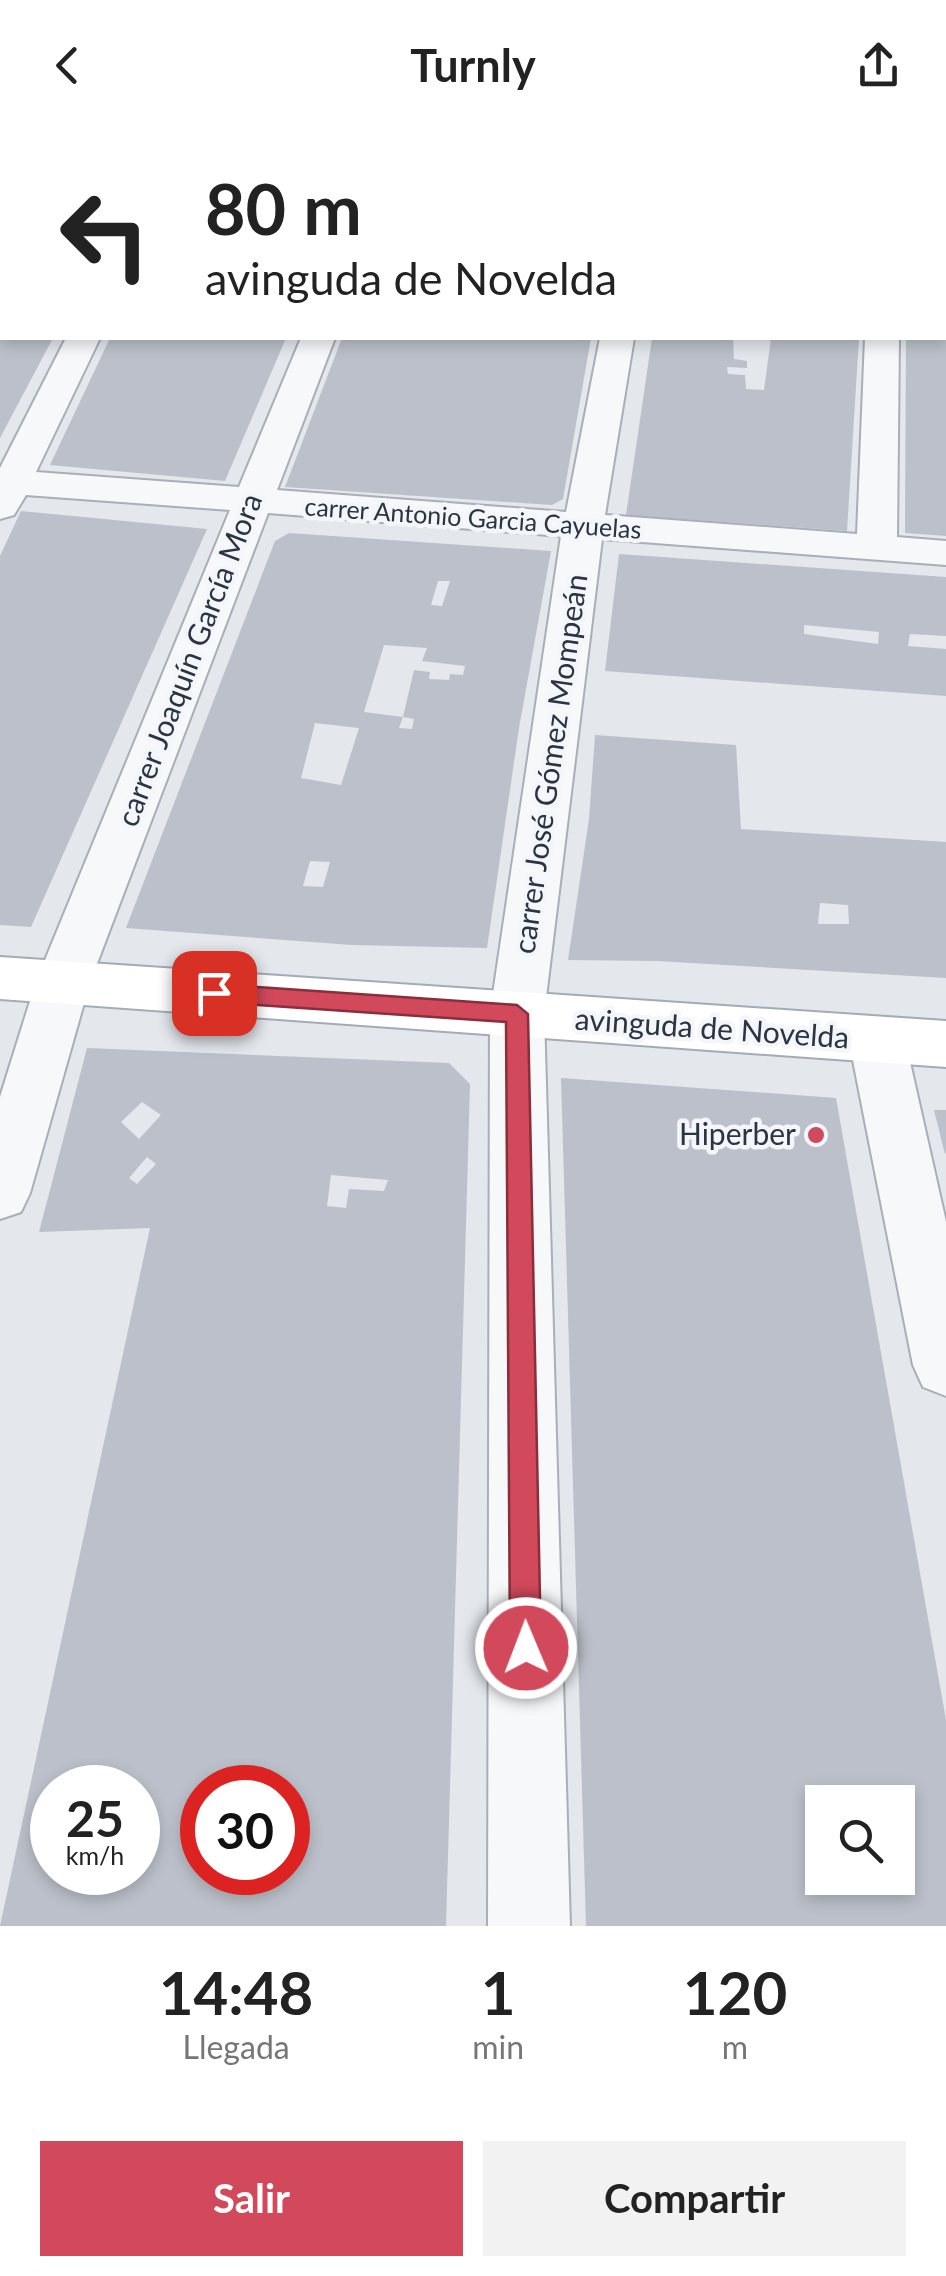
<!DOCTYPE html>
<html lang="es">
<meta charset="utf-8">
<style>
:root{--surface:#fff;--page:#f2f2f2;--text:#222;--muted:#767676;--accent:#d1495b}
body{margin:0;font-family:Lato,sans-serif;background:var(--page);color:var(--text);height:100vh;display:flex;flex-direction:column;font-size:38px;white-space:nowrap}
*{box-sizing:border-box;margin:0}
p{font-size:32px;color:var(--muted)}
.icon{flex:none;width:55px;height:55px;fill:none;stroke:currentColor;stroke-width:2;stroke-linecap:round;stroke-linejoin:round}
.map{position:relative;height:1796px;overflow:hidden}
.sheet{display:flex;flex-direction:column;background:var(--surface);flex:1}
.sheet>*{flex:none}
.hud{position:absolute;left:0px;top:0px;width:948px;height:210px;box-shadow:0 5px 15px #0003;background:#fff;color:var(--text);overflow:hidden}
.tools{position:absolute;left:805px;top:1655px;display:grid;gap:20px}
.tools a{display:grid;place-items:center;width:110px;height:110px;border-radius:0px;background:var(--surface);box-shadow:0 5px 15px #0003;font-size:50px}
.speed{position:absolute;left:30px;top:1635px;display:flex;gap:20px;font-size:50px;font-weight:700;text-align:center}
.speed>*{display:grid;place-content:center;width:130px;height:130px;border-radius:50%;background:var(--surface);box-shadow:0 5px 15px #0003;line-height:1}
.speed small{font-size:25px;font-weight:400}
.speed .limit{border:15px solid #d22;background:#fff;color:#111}
.pin{position:absolute;display:grid;place-items:center;width:85px;height:85px;color:#fff;margin:-42px;border-radius:20px;box-shadow:0 5px 15px #0006}
.me{position:absolute;width:110px;margin:-55px;rotate:359deg;stroke-linejoin:round;filter:drop-shadow(0 0 8px #0008)}
.turn{display:flex;align-items:center;gap:35px;height:210px;padding:0 40px;font-size:45px}
.turn .icon{width:130px;height:130px;stroke-width:2.5}
.turn b{display:block;font-size:70px;line-height:85px}
.eta{display:flex;justify-content:space-evenly;align-items:center;height:170px;text-align:center}
.eta b{font-size:60px;font-weight:700;line-height:70px}
.primary-button{display:flex;gap:20px;margin-top:auto;padding:20px 40px}
.primary-button a{flex:1;height:115px;border-radius:0px;background:var(--accent);color:#fff;font-size:40px;font-weight:700;line-height:115px;text-align:center}
.primary-button a+a{background:var(--page);color:var(--text)}
header{display:flex;justify-content:space-between;align-items:center;height:130px;padding:0 40px;background:var(--surface);font-size:45px;font-weight:700}
.map>svg:first-child{display:block}
.building{fill:#bbc0ca;fill-rule:evenodd}
.lines{fill:none;stroke-linecap:round;stroke-linejoin:round}
.minor-casing{stroke:#a9aeb7;stroke-width:4}
.major-casing{stroke:#a3abb8;stroke-width:4}
.minor{fill:#f7f8fa;fill-rule:evenodd}
.major{fill:#fff;fill-rule:evenodd}
.route{fill:#d1495b;stroke:#882f3b;stroke-width:2.5}
.poi-dot{fill:#d1495b;stroke:#f4f6f9;stroke-width:4}
.labels{text-anchor:middle;stroke-width:9;stroke-linejoin:round;paint-order:stroke}
.far-street-label{font-size:25px;fill:#2b3445;stroke:#f4f6f9}
.street-label{font-size:30px;fill:#2b3445;stroke:#f4f6f9}
.poi-label{font-size:30px;fill:#2b3445;stroke:#f4f6f9;text-anchor:end}
</style>
<header><svg class="icon" aria-label="back" viewBox="0 0 24 24"><path d="M15 5l-7 7 7 7"/></svg>Turnly<svg class="icon" aria-label="share" viewBox="0 0 24 24"><path d="M12 15V3M7 8l5-5 5 5M5 13v7h14v-7"/></svg></header>
<div class="map">
<svg width="946" height="1796" viewBox="0 0 946 1796">
<rect width="100%" height="100%" fill="#e4e7ec"/>
<!-- building -->
<g class="building">
<polygon points="0,208 53,208 0,308"/>
<polygon points="110,208 286,208 225,351 50,335"/>
<polygon points="342,208 591,208 563,369 552,375 285,357"/>
<polygon points="652,208 733,208 734,229 747,231 747,238 727,237 728,244 745,245 746,259 764,260 771,208 859,208 847,401 626,385"/>
<polygon points="906,208 946,208 946,406 905,403"/>
<polygon points="21,381 207,399 31,797 0,795 0,426"/>
<path d="M289 403 551 421 519 598 487 818 352 815 126 798 275 411ZM438 451H450L442 476 431 475ZM384 515 427 518 422 531 465 536 463 545 450 544 449 550 429 549 430 542 414 540 403 587 414 589 412 599 399 598 403 587 364 582ZM315 593 359 598 341 655 301 648ZM310 731 330 732 323 757 303 756Z"/>
<path d="M619 424 946 447V506L910 504 908 516 946 519V566L605 541ZM804 495 879 502 878 514 804 504Z"/>
<path d="M595 605 736 615 741 699 946 712V848L657 831 568 830 589 689ZM820 773 848 775 849 794H818Z"/>
<path d="M87 918 449 933 470 954 446 1796H0L150 1098 39 1102ZM142 972 161 985 139 1009 121 992ZM147 1027 156 1034 137 1054 129 1048ZM331 1045 388 1050 384 1061 349 1059 346 1078 327 1076ZM52 1658H138V1742H52ZM202 1658H288V1742H202Z"/>
<path d="M561 948 836 968 946 1590V1796H586ZM822 1672H898V1748H822Z"/>
<polygon points="934,980 946,980 946,1023 945,1024"/>
</g>
<g class="lines">
<defs>
<g id="minor">
<polygon points="2,39 2,60 0,61 0,40"/>
<rect x="945" y="144" width="1" height="20"/>
<polygon points="66,208 100,208 36,342 239,357 301,208 335,208 277,360 566,382 600,208 634,208 605,385 857,404 865,208 899,208 897,407 946,411 946,435 602,409 544,884 570,1796 488,1796 490,884 561,406 268,383 90,852 30,1063 21,1082 0,1089 0,967 36,852 230,380 26,365 14,385 0,389 0,338"/>
<polygon points="877,887 897,894 905,910 946,1092 946,1266 923,1257 913,1235 849,910 857,894"/>
</g>
<polygon id="major" points="0,827 946,891 946,937 0,869"/>
</defs>
<!-- minor casing -->
<use href="#minor" class="minor-casing"/>
<!-- major casing -->
<use href="#major" class="major-casing"/>
<!-- minor -->
<use href="#minor" class="minor"/>
<!-- major -->
<use href="#major" class="major"/>
</g>
<!-- route -->
<polygon class="route" points="214,854 517,875 528,884 541,1518 536,1529 526,1534 515,1529 510,1518 506,892 214,872 203,863"/>
<!-- markers -->
<circle class="poi-dot" cx="816" cy="1005" r="10"/>
<g class="labels">
<!-- far-street labels -->
<g class="far-street-label">
<text transform="translate(473 388) rotate(4)" y="9">carrer Antonio Garcia Cayuelas</text>
</g>
<!-- street labels -->
<g class="street-label">
<text transform="translate(190 530) rotate(-69)" y="10">carrer Joaquín García Mora</text>
<text transform="translate(551 634) rotate(-82)" y="10">carrer José Gómez Mompeán</text>
<text transform="translate(712 899) rotate(4)" y="10">avinguda de Novelda</text>
</g>
<!-- poi labels -->
<g class="poi-label">
<text x="796" y="1015">Hiperber</text>
</g>
</g>
</svg>
<div class="tools">
<a><svg class="icon" aria-label="search" viewBox="0 0 24 24"><circle cx="10" cy="10" r="6"/><path d="M15 15l6 6"/></svg></a>
</div>
<div class="speed"><div>25<small>km/h</small></div><div class="limit">30</div></div>
<div class="pin" style="left:214px;top:863px;background:#d93025"><svg class="icon" aria-label="arrive" viewBox="0 0 24 24"><path d="M6 21V4h12l-3 4 3 4H6"/></svg></div>
<svg class="me" style="left:526px;top:1518px" viewBox="-20 -20 40 40"><circle r="17" fill="#d1495b" stroke="#fff" stroke-width="3"/><path d="M0-11L8 9 0 5-8 9z" fill="#fff"/></svg>
<div class="hud">
<div class="turn"><svg class="icon" aria-label="left" viewBox="0 0 24 24"><path d="M17 20v-9H6M10 6l-5 5 5 5"/></svg><div><b>80 m</b>avinguda de Novelda</div></div>
</div>
</div>
<section class="sheet">
<div class="eta">
<div><b>14:48</b><p>Llegada</p></div>
<div><b>1</b><p>min</p></div>
<div><b>120</b><p>m</p></div>
</div>
<div class="primary-button"><a>Salir</a><a>Compartir</a></div>
</section>
